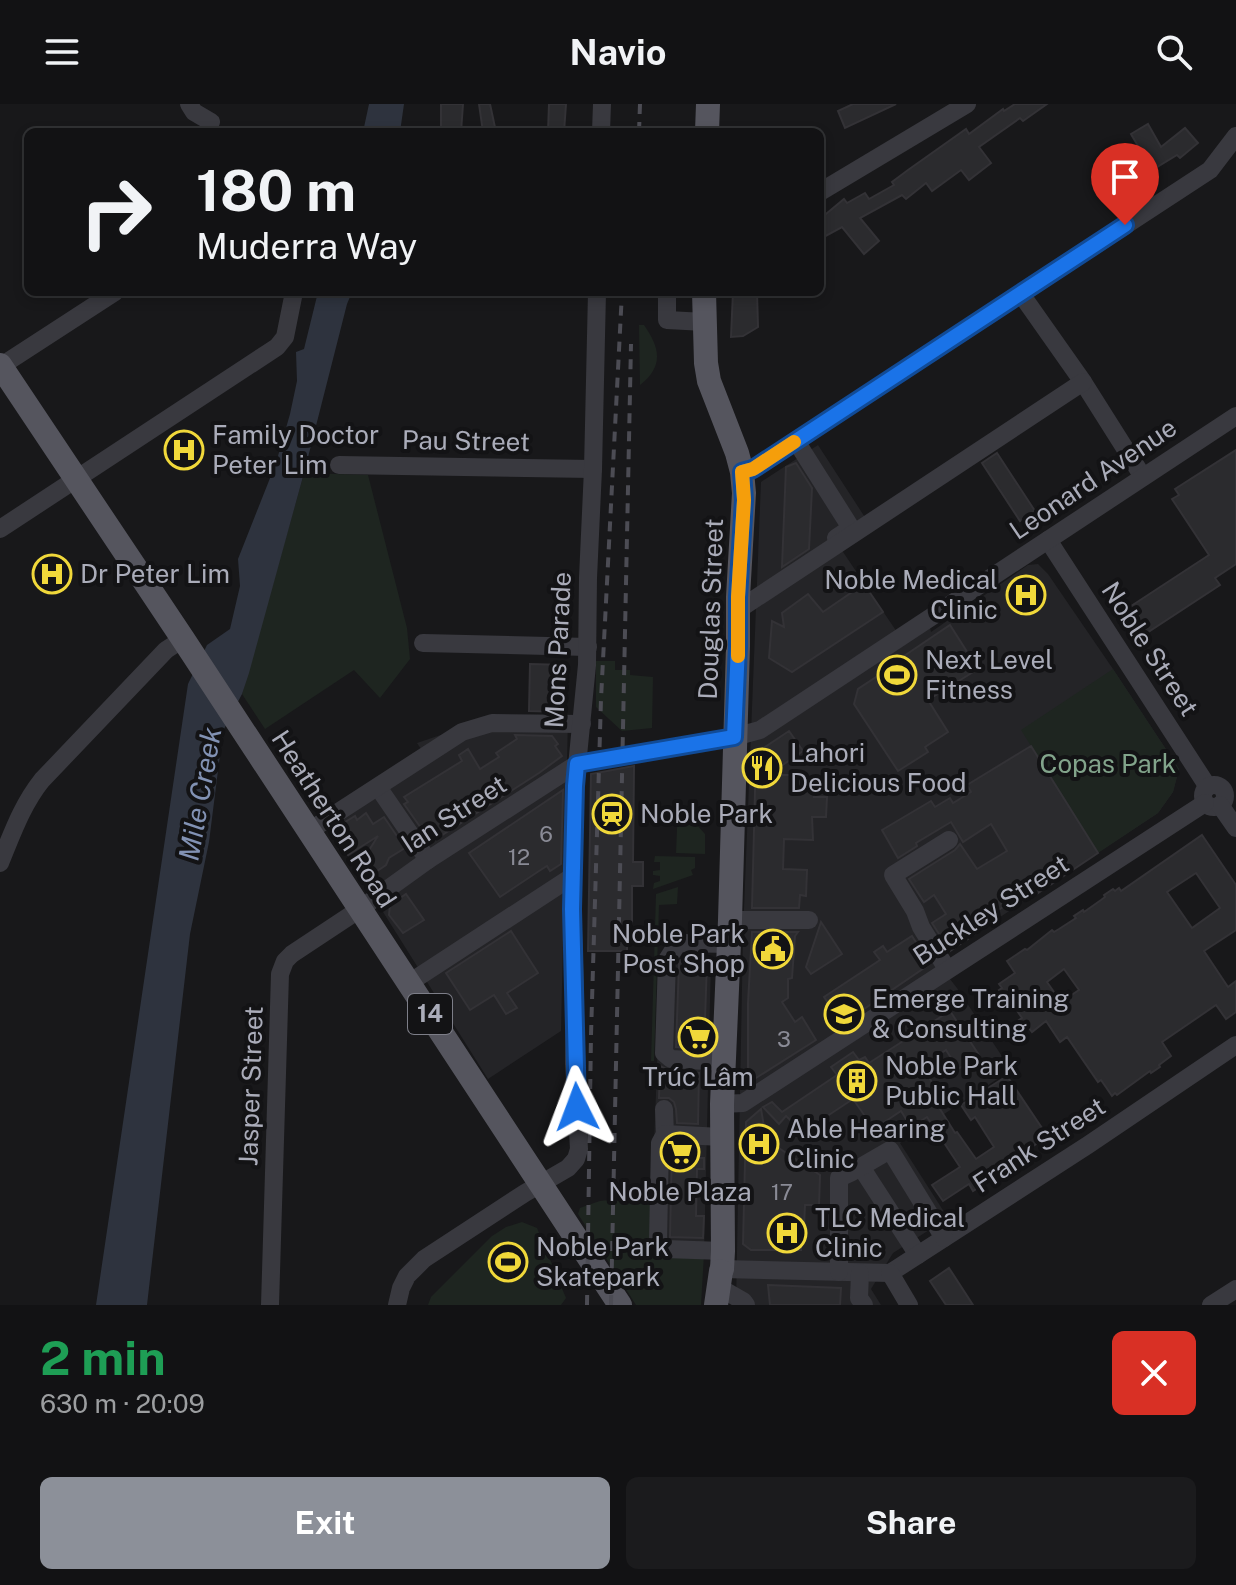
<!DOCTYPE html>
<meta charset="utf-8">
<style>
:root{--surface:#121214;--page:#1b1b1d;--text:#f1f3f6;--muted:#9c9ea0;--line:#313234;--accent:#8c9099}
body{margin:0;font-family:"Public Sans",sans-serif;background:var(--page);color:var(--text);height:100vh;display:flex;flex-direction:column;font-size:30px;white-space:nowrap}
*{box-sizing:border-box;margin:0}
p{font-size:26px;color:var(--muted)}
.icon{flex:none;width:44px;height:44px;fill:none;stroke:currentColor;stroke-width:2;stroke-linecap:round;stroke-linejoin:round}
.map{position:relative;height:1201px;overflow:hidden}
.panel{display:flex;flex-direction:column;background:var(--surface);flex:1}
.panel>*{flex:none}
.guide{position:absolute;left:24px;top:24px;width:800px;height:168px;border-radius:12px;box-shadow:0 4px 12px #0003,0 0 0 2px var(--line);background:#121214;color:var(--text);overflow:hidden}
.pin{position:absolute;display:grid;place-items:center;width:68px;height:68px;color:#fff;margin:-82px -34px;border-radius:50% 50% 50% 0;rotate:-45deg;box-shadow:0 0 8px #0007}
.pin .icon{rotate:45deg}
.me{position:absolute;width:88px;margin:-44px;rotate:357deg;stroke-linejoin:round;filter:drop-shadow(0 0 6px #0008)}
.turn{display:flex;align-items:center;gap:28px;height:168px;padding:0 40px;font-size:36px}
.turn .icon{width:104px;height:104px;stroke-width:2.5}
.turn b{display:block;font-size:56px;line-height:68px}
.round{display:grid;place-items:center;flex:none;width:84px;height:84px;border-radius:12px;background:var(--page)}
.summary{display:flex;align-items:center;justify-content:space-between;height:136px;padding:0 40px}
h1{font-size:48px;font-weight:700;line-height:60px;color:#1e9e55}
.cta{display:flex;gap:16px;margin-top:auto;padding:16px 40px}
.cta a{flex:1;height:92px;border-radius:12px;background:var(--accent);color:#fff;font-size:32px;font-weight:700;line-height:92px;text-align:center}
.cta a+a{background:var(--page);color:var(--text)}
header{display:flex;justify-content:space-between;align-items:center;height:104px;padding:0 40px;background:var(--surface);font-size:36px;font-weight:700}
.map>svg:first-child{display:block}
.built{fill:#242427}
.green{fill:#1e2520}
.water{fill:#2e333e}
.building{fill:#2b2b2e;stroke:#333236;stroke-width:2;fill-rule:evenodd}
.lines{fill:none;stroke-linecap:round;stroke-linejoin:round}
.minor{stroke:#39393f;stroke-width:18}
.major{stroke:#55555e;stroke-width:24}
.rail{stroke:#4c4c54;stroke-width:4;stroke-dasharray:10 8;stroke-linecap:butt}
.route-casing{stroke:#114b97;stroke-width:20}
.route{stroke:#1a73e8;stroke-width:14}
.slow{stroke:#f59e0b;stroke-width:14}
.labels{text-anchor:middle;stroke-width:8;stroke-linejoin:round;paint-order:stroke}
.number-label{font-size:22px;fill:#8a8b96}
.shield{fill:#131315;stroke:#7d7e88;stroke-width:2}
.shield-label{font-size:24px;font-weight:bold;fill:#aaacb9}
.poi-label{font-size:26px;fill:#aaacb9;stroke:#131315;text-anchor:start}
.street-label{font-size:26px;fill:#aaacb9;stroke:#131315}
.park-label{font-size:26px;fill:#82a48b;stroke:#131315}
.water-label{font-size:28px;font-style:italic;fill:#8292b4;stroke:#131315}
</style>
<header><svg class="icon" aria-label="menu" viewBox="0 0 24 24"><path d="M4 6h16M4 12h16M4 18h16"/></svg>Navio<svg class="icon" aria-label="search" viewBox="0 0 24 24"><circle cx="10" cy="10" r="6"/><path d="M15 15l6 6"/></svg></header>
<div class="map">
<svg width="1236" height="1201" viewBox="0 0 1236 1201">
<rect width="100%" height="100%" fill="#18181a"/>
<!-- built -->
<g class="built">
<polygon points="818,341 870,421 839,442 903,537 929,520 931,528 1028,461 1038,460 1048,470 1113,565 1179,665 1173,688 1158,709 935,856 957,884 1011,966 900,1039 948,1114 893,1149 871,1185 881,1201 736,1201 743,830 761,378"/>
<polygon points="568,613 561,927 488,975 324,714 423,648 417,639 488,615"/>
<polygon points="661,855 711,856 704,1150 650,1149"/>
</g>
<!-- green -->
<g class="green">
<path d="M639 221H644C660 244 664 262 640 281Z"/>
<polygon points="304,369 368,371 407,524 410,555 380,594 354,566 265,625 242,590"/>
<polygon points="596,557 615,557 615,566 630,566 630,571 653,573 652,624 622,627 596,603"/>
<polygon points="1113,565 1179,665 1173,688 1158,709 1098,749 1021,626"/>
<polygon points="678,701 685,709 683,712 692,722 695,719 705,730 705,750 676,749"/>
<polygon points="655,752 695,753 695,764 691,766 693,771 653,785 654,779 660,777 660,772 653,771 653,767 660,766 660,758 654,758"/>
<polygon points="678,783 677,800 659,801 654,957 651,957 656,790"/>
<path d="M639 1090 652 1091 650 1149 704 1150 701 1201H636L578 1110 580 1104C586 1102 593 1099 600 1097 615 1095 627 1101 639 1090Z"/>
<polygon points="522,1118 537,1124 566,1194 561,1201 428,1201 431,1193 492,1132 506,1123"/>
</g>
<!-- water -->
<g class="water">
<polygon points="369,0 404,0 400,28 363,28"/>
<polygon points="318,188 352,188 347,200 304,369 249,569 242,590 223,627 209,738 190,830 147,1201 96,1201 188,580 207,541 230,525 240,482 238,455 276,359 290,310 297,277 296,248 304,245"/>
</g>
<!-- building -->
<g class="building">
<polygon points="441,0 463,0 461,28 441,28"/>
<polygon points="479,0 490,0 496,28 483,28"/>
<polygon points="549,0 566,0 564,28 548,28"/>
<polygon points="853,0 896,0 845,24 838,7"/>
<polygon points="1015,0 1047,0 1023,17 1020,14 979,43 991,59 969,76 961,66 932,87 926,79 906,95 902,91 860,114 879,137 864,150 842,123 820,135 820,115 844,95 847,99 865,89 869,95 894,81 892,78 908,66 966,25 969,30 1003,5 1004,7"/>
<polygon points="1148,20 1161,43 1185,24 1198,39 1180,54 1177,51 1152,66 1131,30"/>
<polygon points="733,188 757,188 758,223 743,232 731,233"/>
<polygon points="1236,346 1236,460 1215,474 1220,481 1139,534 1122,508 1209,451 1172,395 1179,391 1175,385"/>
<polygon points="997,349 1035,407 1020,417 982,359"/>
<polygon points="796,359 812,384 809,445 782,463 786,363"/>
<polygon points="1027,475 1043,495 1022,509 1008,487"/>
<polygon points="864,480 883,508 792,568 769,554 772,517 784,523 782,509 808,490 823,508"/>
<polygon points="950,521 978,565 928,596 948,628 925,643 928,648 898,667 854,600 858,585 902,556 901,554"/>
<polygon points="530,560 565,561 564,608 529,607"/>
<polygon points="789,627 803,647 768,671 798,671 798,682 814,682 814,693 827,693 826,713 812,713 813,736 784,735 783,765 807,766 806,792 800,791 799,804 752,804 756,649"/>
<polygon points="515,631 552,632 558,640 555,642 562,652 539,669 433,737 428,730 426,731 404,700 408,698 404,693 462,657 459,651 468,645 480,665 499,653 496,649 517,635"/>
<polygon points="1031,642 1098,749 1035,791 1030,782 1001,800 1003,803 970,824 975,830 950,847 932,819 946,810 934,791 924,798 909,775 955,746 960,740 977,765 1007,747 991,720 963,738 951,718 916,739 917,742 898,754 882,726 931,697 935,703 950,694 953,699 971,688 967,681"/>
<polygon points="634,662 633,758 643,758 643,782 632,782 632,820 627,820 627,847 588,847 591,670"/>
<polygon points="563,686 561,760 550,767 547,762 539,767 500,793 469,749"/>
<polygon points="366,709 373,720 384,713 405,744 389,754 386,761 374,769 359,762 378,732 348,751 334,731 334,725 355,712 357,716"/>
<path d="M1202 731 1236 781V826L1204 847 1228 883 1236 877V908L1226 915 1216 901 1162 938 1171 952 1159 961 1160 963 1151 969 1150 967 1117 991 1115 989 1112 992 1101 976 1098 978 1067 933 1060 938 1046 917 1032 928 1028 923 1025 925 1019 916 1022 914 1009 895 1006 897 999 886 1002 884 999 880 1015 869 1007 857 1025 845 1027 846 1052 826 1054 828 1059 825 1076 814 1074 812 1083 806 1084 808 1101 796 1105 793 1104 791 1113 785 1115 787 1119 784 1121 787ZM1196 769 1220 804 1192 824 1167 788ZM1064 865 1079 886 1061 898 1047 878Z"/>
<polygon points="406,790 424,816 403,829 389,811 390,801"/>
<polygon points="821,818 842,850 811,870 806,863"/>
<polygon points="511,827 538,869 507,889 517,904 506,910 494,891 470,906 446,869"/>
<polygon points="752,828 798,828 795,832 792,874 788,875 788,894 782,898 795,918 802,913 816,936 756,974 748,971 748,899"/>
<polygon points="912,832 930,860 842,920 824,893 880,856 874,848 883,842 887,848"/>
<polygon points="681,856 707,857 704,945 676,943 679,860"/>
<polygon points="950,907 979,951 958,965 946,946 922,962 946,1001 940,1005 955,1029 957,1028 976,1055 994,1043 975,1013 971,1016 961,1001 1007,972 1044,1027 1040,1030 1044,1035 987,1072 990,1076 973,1087 969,1080 943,1097 932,1081 960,1063 927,1013 911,1023 901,1007 874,1025 853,995 803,1028 786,1012 779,1020 763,1003 772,998 782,1008 837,971 831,963 853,948 859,956 865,953 869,959"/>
<polygon points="660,962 670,967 699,969 698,1020 677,1019 676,1005 674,998 669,994 659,994"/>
<polygon points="761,1005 766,1034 765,1035 820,1071 819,1101 805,1101 804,1123 801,1123 801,1146 751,1146 743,1140 746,1018"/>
<polygon points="672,1042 698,1044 697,1054 704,1054 704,1065 697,1065 696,1112 704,1112 703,1134 670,1133"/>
<polygon points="949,1164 973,1201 946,1201 930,1177"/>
<polygon points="768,1181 841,1184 840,1201 770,1201"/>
</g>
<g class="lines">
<!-- minor -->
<g class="minor">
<polyline points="189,0 194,8 211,18"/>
<polyline points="601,28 602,0"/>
<polyline points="820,88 967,0"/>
<polyline points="667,188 667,216 705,218"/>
<polyline points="1021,190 1083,278 1143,373"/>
<polyline points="1,262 115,188"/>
<polyline points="796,337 851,424 836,434"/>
<polyline points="339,361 593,365"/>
<polyline points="742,368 753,365 1210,66 1236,32"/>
<polyline points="0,425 277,243 285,233 294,188"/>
<polyline points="1048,436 1208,683"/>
<polyline points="738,506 1083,278"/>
<polyline points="423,539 588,543"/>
<circle cx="1214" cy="692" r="11"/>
<polyline points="378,683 428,756"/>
<polyline points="1220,701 1236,724"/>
<polyline points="309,727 462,628 492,619 582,620"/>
<path d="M0 759C12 730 22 701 42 676L166 546 183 535"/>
<polyline points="730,816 809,816"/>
<polyline points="947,865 921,823 915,807 893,771 949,736"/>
<polyline points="409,879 573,772"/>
<polyline points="724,958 671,955 664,949 667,856 678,839 729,840"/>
<polyline points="722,1000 743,999 1205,699"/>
<polyline points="664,1005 665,1030 660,1039 658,1137 665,1145 723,1147"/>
<polyline points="665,1030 721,1033"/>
<polyline points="861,1063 918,1151"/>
<polyline points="721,1167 722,1165 890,1169 1088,1041 1236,941"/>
<polyline points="839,1168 839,1074 852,1068 890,1046 944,1134"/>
<polyline points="860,1169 859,1194 864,1201"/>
<polyline points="890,1169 909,1201"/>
<polyline points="722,1185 743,1197 746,1201"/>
<polyline points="270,1201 280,870 285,857 292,850 360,805 428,756 577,660 734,633 760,626 1236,312"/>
<polyline points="397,1201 401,1184 407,1172 424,1155 525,1089 568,1064 576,1055 579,1045 574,960 575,892 572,791 575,682 587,561 588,474 593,365 597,188"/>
<polyline points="1211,1201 1236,1185"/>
</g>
<!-- major -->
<g class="major">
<polyline points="707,28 708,0"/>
<polyline points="704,188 706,259 709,277 737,349 742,368 744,389 738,493 738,542 730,816 722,1000 723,1147 722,1165"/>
<polyline points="0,261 183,535 620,1201"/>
<polyline points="716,1201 721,1167"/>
</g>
<!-- rail -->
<g class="rail">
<polyline points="639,28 640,0"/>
<polyline points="587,1201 591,931 601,595 622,188"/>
<polyline points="611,1201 631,240"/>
</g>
</g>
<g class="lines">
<defs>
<polyline id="route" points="577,1003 572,805 575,682 577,660 734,633 738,542 738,493 744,396 742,368 753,365 1125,121"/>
</defs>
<!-- route casing -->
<use href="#route" class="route-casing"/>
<!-- route -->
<use href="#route" class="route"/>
<!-- slow -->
<polyline class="slow" points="738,552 738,493 744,396 742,368 753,365 794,338"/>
</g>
<!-- icons -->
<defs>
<symbol id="hospital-ring" viewBox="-11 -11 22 22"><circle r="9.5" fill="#131315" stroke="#f0d83a" stroke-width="1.5"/><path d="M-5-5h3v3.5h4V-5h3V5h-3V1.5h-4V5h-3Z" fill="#f0d83a"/></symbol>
<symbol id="stadium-ring" viewBox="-11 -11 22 22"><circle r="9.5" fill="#131315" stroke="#f0d83a" stroke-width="1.5"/><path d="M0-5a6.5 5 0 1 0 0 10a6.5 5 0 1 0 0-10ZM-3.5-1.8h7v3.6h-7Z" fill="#f0d83a"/></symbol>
<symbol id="restaurant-ring" viewBox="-11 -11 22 22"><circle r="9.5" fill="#131315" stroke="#f0d83a" stroke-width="1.5"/><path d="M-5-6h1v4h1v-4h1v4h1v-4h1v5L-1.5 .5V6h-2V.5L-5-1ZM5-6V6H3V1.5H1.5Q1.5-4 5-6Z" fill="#f0d83a"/></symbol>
<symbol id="station-ring" viewBox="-11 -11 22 22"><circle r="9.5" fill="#131315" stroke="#f0d83a" stroke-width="1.5"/><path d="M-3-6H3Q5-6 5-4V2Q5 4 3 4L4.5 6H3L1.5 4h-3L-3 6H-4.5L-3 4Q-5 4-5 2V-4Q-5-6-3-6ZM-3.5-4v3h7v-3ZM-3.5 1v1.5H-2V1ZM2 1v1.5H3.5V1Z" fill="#f0d83a"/></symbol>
<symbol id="civic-ring" viewBox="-11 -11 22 22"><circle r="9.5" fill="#131315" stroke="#f0d83a" stroke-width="1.5"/><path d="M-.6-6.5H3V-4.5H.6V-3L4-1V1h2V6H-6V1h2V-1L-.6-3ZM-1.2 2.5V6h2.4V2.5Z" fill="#f0d83a"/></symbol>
<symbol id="university-ring" viewBox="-11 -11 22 22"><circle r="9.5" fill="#131315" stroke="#f0d83a" stroke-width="1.5"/><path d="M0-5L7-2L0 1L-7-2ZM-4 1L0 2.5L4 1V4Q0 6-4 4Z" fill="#f0d83a"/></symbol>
<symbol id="supermarket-ring" viewBox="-11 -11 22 22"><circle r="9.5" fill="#131315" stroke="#f0d83a" stroke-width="1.5"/><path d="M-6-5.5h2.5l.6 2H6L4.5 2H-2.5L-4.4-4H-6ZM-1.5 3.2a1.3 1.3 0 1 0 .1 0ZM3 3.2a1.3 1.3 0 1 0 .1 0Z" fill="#f0d83a"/></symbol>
<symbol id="building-ring" viewBox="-11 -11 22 22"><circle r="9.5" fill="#131315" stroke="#f0d83a" stroke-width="1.5"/><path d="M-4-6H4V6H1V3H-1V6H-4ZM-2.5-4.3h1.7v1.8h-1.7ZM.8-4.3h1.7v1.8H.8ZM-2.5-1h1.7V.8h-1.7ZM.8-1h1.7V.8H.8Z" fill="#f0d83a"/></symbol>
</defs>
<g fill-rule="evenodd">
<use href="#hospital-ring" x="162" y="324" width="44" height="44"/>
<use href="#hospital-ring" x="30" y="448" width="44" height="44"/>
<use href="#hospital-ring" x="1004" y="469" width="44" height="44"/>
<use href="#stadium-ring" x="875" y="549" width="44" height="44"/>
<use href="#restaurant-ring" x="740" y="642" width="44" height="44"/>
<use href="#station-ring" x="590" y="688" width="44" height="44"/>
<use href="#civic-ring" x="751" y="823" width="44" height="44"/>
<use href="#university-ring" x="822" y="888" width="44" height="44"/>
<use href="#supermarket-ring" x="676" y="911" width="44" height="44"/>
<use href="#building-ring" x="835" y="955" width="44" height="44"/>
<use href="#hospital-ring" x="737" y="1018" width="44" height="44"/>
<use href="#supermarket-ring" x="658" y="1026" width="44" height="44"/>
<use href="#hospital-ring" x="765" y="1107" width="44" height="44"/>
<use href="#stadium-ring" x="486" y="1136" width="44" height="44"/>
</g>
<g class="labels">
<!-- number labels -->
<g class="number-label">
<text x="546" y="738">6</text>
<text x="519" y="761">12</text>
<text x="784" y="943">3</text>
<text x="782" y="1096">17</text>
</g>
<!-- shield labels -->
<rect class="shield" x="408" y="890" width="44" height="40" rx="6"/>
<g class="shield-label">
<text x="430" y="918">14</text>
</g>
<!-- poi labels -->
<g class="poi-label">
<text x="212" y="340">Family Doctor<tspan x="212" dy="30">Peter Lim</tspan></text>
<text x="80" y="479">Dr Peter Lim</text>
<text x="998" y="485" text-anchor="end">Noble Medical<tspan x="998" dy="30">Clinic</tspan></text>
<text x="925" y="565">Next Level<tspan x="925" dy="30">Fitness</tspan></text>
<text x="790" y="658">Lahori<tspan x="790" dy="30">Delicious Food</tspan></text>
<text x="640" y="719">Noble Park</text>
<text x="745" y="839" text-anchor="end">Noble Park<tspan x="745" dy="30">Post Shop</tspan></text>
<text x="872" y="904">Emerge Training<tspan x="872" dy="30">&amp; Consulting</tspan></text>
<text x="885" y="971">Noble Park<tspan x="885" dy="30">Public Hall</tspan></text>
<text x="698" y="982" text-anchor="middle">Trúc Lâm</text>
<text x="787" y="1034">Able Hearing<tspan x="787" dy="30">Clinic</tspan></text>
<text x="680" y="1097" text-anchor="middle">Noble Plaza</text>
<text x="815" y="1123">TLC Medical<tspan x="815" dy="30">Clinic</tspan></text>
<text x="536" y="1152">Noble Park<tspan x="536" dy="30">Skatepark</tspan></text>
</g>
<!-- street labels -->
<g class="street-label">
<text transform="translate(466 337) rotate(1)" y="9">Pau Street</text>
<text transform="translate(1093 375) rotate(-34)" y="9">Leonard Avenue</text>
<text transform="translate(711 505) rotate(-88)" y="9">Douglas Street</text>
<text transform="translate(1150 545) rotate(57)" y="9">Noble Street</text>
<text transform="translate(558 546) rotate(-87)" y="9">Mons Parade</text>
<text transform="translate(454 710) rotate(-33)" y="9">Ian Street</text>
<text transform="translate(334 715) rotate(57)" y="9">Heatherton Road</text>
<text transform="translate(991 806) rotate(-33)" y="9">Buckley Street</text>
<text transform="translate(251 982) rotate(-88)" y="9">Jasper Street</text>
<text transform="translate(1039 1041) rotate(-33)" y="9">Frank Street</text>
</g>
<!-- park labels -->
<g class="park-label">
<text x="1108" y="669">Copas Park</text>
</g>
<!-- water labels -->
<g class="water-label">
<text transform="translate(200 690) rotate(-80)" y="10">Mile Creek</text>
</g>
</g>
</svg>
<div class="pin" style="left:1125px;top:121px;background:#d93025"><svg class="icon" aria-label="arrive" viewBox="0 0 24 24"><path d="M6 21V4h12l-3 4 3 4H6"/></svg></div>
<svg class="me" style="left:577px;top:1003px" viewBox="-20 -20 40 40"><path d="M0-17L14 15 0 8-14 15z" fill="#1a73e8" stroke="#fff" stroke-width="4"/></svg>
<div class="guide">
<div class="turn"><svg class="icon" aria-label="right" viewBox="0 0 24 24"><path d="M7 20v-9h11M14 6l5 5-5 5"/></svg><div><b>180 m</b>Muderra Way</div></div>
</div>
</div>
<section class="panel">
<div class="summary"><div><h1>2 min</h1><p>630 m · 20:09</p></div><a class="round" style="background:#d93025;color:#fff"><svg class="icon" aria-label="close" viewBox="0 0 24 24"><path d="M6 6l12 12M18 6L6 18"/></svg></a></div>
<div class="cta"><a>Exit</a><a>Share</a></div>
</section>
